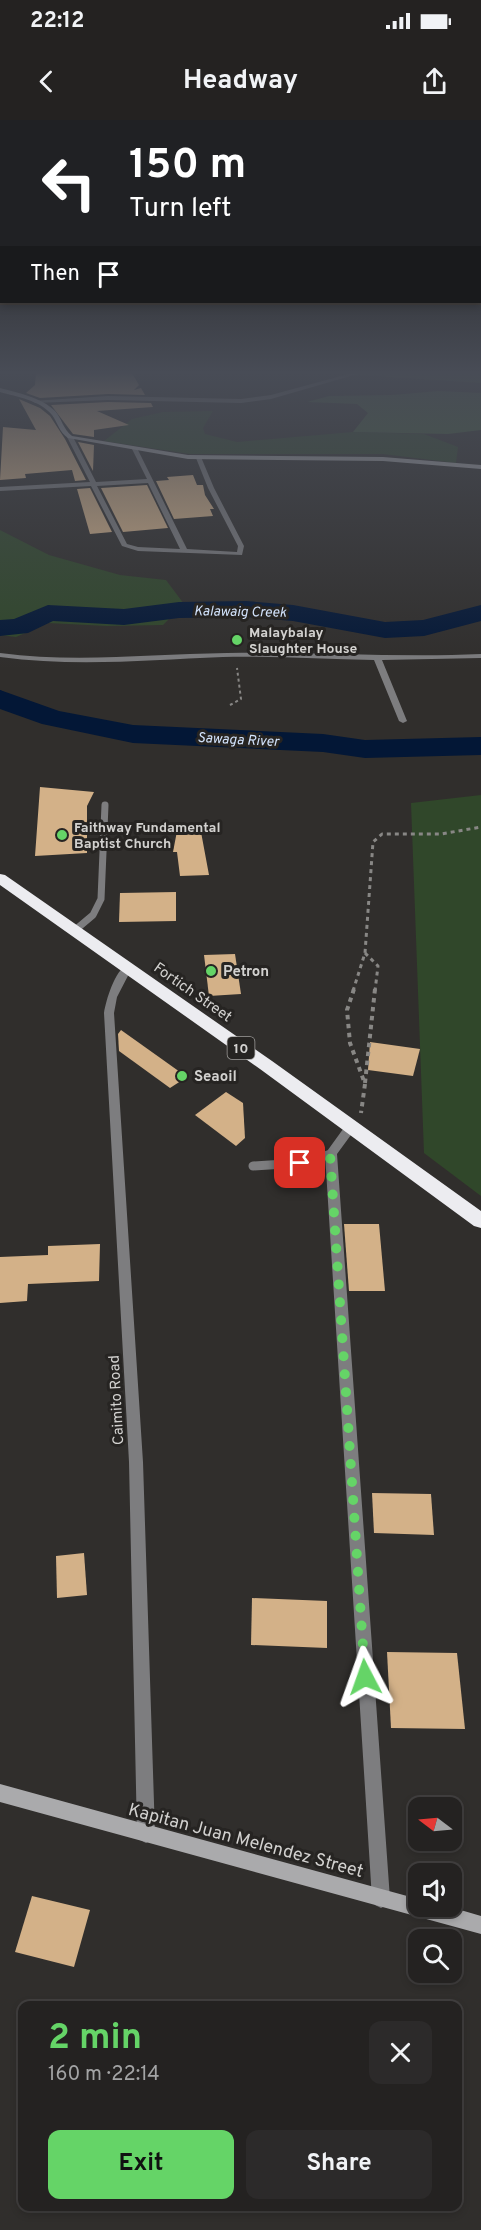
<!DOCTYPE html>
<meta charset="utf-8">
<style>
:root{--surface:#242221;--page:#2c2a2a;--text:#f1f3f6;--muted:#a3a4a5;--line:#413f3f;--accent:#65d467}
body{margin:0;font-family:Overpass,sans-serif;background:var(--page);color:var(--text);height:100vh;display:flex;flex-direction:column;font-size:22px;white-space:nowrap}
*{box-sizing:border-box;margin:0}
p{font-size:20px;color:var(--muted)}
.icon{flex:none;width:33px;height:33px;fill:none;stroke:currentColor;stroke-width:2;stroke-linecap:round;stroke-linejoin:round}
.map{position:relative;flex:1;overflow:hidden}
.drawer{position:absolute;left:18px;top:1881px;width:444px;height:210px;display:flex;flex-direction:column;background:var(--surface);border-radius:12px;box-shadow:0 3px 9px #0003,0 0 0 2px var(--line)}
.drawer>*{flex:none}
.guide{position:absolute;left:0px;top:0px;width:482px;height:183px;box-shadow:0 3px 9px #0003,0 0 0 2px var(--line);background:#202124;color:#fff;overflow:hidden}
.needle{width:39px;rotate:286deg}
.tools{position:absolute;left:408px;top:1677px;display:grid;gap:12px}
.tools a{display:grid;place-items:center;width:54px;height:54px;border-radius:12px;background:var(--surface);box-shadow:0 3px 9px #0003,0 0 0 2px var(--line);font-size:30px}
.pin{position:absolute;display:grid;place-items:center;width:51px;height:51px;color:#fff;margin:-26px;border-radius:12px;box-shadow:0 3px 9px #0006}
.me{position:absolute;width:66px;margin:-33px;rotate:356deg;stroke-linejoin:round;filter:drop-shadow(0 0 4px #0008)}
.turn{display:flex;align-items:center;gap:21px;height:126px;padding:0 30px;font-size:27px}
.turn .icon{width:78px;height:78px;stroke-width:2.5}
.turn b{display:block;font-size:42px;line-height:51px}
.then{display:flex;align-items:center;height:57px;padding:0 30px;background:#0003;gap:12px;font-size:22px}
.round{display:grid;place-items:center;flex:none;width:63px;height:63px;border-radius:12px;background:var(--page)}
.overview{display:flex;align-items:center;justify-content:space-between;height:102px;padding:0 30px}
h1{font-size:36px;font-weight:700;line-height:45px;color:var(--accent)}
.primary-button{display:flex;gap:12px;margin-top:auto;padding:12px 30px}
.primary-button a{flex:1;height:69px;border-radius:12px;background:var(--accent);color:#111;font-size:24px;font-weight:700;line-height:69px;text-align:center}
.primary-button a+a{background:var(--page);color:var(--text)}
.status{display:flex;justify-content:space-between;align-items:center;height:42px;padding:0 30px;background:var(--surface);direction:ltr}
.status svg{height:16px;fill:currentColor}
header{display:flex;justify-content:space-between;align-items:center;height:78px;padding:0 30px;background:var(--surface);font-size:27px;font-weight:700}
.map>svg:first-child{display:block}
.green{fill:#30472a}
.forest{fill:#44613c}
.water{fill:#031736}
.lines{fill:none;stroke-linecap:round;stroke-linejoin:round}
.river{fill:#031736;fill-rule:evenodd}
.building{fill:#d3b188}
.path-far2{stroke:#888785;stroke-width:2;stroke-dasharray:3 3;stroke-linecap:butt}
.path-far1{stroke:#888785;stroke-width:3;stroke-dasharray:4 4;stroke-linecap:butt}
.path{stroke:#888785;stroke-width:4;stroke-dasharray:4.5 4.5;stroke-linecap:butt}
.lane-far1{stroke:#7d7d7f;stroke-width:7}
.lane{stroke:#7d7d7f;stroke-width:9}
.street{fill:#7d7d7f;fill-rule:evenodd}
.secondary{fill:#aaaaac;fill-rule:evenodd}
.highway{fill:#ececf0;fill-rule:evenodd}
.route{stroke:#65d467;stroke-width:10;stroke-dasharray:0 18}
.poi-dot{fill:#65d467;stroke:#262422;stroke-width:2}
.labels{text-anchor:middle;stroke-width:6;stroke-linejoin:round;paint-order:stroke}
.far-water-label{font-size:14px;font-style:italic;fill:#d3e4fd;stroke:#262422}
.far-poi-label{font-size:14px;font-weight:bold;fill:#d2d1cf;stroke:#262422;text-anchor:start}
.shield{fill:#262422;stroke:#9e9d9b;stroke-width:1.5}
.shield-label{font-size:14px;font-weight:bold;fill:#d2d1cf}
.poi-label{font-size:15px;font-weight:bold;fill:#d2d1cf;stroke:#262422;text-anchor:start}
.street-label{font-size:15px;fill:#d2d1cf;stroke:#262422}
.near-street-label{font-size:18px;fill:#d2d1cf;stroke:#262422}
</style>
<div class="status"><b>22:12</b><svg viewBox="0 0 49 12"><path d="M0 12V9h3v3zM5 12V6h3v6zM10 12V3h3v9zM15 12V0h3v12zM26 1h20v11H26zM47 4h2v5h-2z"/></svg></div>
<header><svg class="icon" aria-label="back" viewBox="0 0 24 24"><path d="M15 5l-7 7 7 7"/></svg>Headway<svg class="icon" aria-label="share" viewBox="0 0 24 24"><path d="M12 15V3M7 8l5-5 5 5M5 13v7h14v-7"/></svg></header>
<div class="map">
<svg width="481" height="2110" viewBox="0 0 481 2110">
<rect width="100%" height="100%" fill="#302e2c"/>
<!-- green -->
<g class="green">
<polygon points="213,291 203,308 205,314 237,322 353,312 424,314 458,327 456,343 383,334 190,334 104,321 132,299 163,292"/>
<polygon points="0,410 49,435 120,455 166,460 184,484 163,505 107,506 48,503 16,517 0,515"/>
<polygon points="481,675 481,1076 424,1033 411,683"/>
</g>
<!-- forest -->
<g class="forest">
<polygon points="329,253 481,253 481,263"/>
<polygon points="439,271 481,273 481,310 448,314 353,312 368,293 357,284 307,282 329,276 392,275"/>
</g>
<!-- water -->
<path class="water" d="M0 570 27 584 133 614C88 609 42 606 0 587Z"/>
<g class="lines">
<!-- river -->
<g class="river">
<polygon points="246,481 293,485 385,502 423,500 481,485 481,501 424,516 385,518 293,501 246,497 179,498 124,505 53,501 28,513 0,516 0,500 14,499 48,485 124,489 179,482"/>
<polygon points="0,570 59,591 133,605 323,614 365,620 481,617 481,635 365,638 323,632 133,623 42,604 0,589"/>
</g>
</g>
<!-- building -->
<g class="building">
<polygon points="36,253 132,253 139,265 134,270 141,268 145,275 108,274 40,278 26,273 35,265"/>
<polygon points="19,279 40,288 50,296 65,319 86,360 75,361 72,350 25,354 26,358 0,360 3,307 36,310"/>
<polygon points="108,282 151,283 153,287 97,291 129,305 94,310 94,317 73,314 51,285"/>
<polygon points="78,322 94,325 93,351"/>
<polygon points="193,355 197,365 203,365 205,375 214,389 210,389 213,396 174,399 156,361 169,360 167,357"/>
<polygon points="147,365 168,408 123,412 101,368"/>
<polygon points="90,368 112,412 90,414 77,369"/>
<polygon points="40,667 94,672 87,686 87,733 35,736"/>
<polygon points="177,711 201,712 209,755 180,756 177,732 173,732"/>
<polygon points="176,772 176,801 119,802 120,773"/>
<polygon points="235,834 241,874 209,876 204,835"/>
<polygon points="121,910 187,957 170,968 119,931 118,914"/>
<polygon points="370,922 420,929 413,956 368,950"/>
<polygon points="226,972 243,983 245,1018 236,1026 195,995"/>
<polygon points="344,1104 379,1104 385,1171 349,1171"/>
<polygon points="100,1124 99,1161 28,1164 27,1181 0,1183 0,1137 48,1135 48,1126"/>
<polygon points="372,1373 431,1374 434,1415 374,1413"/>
<polygon points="84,1433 87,1475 57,1478 56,1436"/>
<polygon points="252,1478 327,1481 327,1528 251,1525"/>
<polygon points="387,1532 457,1533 465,1609 391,1608"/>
<polygon points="32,1776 90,1790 74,1847 15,1832"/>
</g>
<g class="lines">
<!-- path-far2 -->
<polyline class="path-far2" points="230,585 241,579 237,548"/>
<!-- path-far1 -->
<g class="path-far1">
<polyline points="365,833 378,846 375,871"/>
<polyline points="353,871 365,833 373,722 382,714 441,714 481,707"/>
</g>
<!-- path -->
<g class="path">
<polyline points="354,869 347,890 350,923 365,964 361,993"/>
<polyline points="365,963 375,869"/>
</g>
<!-- lane-far1 -->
<polyline class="lane-far1" points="74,811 93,795 101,779 105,685"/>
<!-- lane -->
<polyline class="lane" points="253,1046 300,1043 331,1034"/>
<!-- street -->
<g class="street">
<polygon points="352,253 361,253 271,279 241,283 108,280 35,283 32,281 108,276 241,279 271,275"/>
<path d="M70 315 73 317 96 362 147 359 132 329 137 328 187 429 237 432 238 426 208 368 196 338 201 337 214 368 244 426 242 435 138 431 122 426 91 366 0 371V367L90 362 67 317ZM148 363 180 429 138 427 127 424 97 366Z"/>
<path d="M0 533C76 543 150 534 227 533 312 531 396 538 481 534V538L382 540 407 601 403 603 399 601 374 540C324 539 273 536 223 537 148 540 75 547 0 537Z"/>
<path d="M127 845 132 848 117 877 114 893 143 1342 155 1714 152 1720 146 1723 140 1720 137 1714 129 1342 104 893C106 880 115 850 127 845Z"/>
<polygon points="350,1004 356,1008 337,1034 390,1779 387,1785 381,1788 375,1785 372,1779 325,1034 346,1005"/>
</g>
<!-- secondary -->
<g class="secondary">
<path d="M0 268C18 273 41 277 55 291 62 299 63 309 72 316L188 335 383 337 481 345V349L383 341 188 339 68 318C59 312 58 303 52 295 40 280 17 277 0 272Z"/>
<polygon points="0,1664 418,1779 418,1786 447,1786 481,1796 481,1814 0,1682"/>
</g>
<!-- highway -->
<polygon class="highway" points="0,754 5,755 272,941 481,1091 481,1108 474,1106 260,949 0,765"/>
</g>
<!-- sky -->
<linearGradient id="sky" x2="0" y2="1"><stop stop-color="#1a1918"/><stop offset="0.46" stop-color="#484c56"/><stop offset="1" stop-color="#484c56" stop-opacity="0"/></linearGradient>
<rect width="481" height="549" fill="url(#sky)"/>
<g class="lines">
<!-- route -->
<polyline class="route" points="300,1043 330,1034 365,1557"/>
</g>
<!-- markers -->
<g class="poi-dot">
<circle cx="237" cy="520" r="6"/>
<circle cx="62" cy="715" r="6"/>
<circle cx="211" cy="851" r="6"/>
<circle cx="182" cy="956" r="6"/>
</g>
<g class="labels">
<!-- far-water labels -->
<g class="far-water-label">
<text transform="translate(240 491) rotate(1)" y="5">Kalawaig Creek</text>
<text transform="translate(238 619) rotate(3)" y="5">Sawaga River</text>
</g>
<!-- far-poi labels -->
<g class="far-poi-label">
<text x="249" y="517">Malaybalay<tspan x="249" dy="16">Slaughter House</tspan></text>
<text x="74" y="712">Faithway Fundamental<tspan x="74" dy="16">Baptist Church</tspan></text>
</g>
<!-- shield labels -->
<rect class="shield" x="227.5" y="917" width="27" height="22" rx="4.5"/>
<g class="shield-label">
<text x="241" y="933">10</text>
</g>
<!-- poi labels -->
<g class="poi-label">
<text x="223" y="856">Petron</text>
<text x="194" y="961">Seaoil</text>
</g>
<!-- street labels -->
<g class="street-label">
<text transform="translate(193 872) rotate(35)" y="5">Fortich Street</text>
<text transform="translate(116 1280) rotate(-93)" y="5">Caimito Road</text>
</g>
<!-- near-street labels -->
<g class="near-street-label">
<text transform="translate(246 1720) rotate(15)" y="6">Kapitan Juan Melendez Street</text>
</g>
</g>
</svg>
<div class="tools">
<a><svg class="needle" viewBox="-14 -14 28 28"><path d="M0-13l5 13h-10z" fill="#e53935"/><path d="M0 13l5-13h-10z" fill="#a3a4a5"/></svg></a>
<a><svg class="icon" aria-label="sound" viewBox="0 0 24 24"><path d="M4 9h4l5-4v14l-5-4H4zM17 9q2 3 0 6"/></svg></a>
<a><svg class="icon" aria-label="search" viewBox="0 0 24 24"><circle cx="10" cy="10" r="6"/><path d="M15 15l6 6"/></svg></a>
</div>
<div class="pin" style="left:300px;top:1043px;background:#d93025"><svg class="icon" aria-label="arrive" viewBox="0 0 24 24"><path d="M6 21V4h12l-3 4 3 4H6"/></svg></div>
<svg class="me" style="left:365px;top:1557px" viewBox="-20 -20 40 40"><path d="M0-17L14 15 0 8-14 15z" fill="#65d467" stroke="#fff" stroke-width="4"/></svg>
<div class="guide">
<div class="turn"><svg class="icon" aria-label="left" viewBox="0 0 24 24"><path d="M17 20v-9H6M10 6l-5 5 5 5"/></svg><div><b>150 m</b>Turn left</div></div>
<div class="then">Then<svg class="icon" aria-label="arrive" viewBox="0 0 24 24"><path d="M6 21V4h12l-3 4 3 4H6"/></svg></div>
</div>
<section class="drawer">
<div class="overview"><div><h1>2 min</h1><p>160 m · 22:14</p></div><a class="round"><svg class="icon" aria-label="close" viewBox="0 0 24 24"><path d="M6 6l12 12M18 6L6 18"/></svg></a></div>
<div class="primary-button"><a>Exit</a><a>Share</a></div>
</section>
</div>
